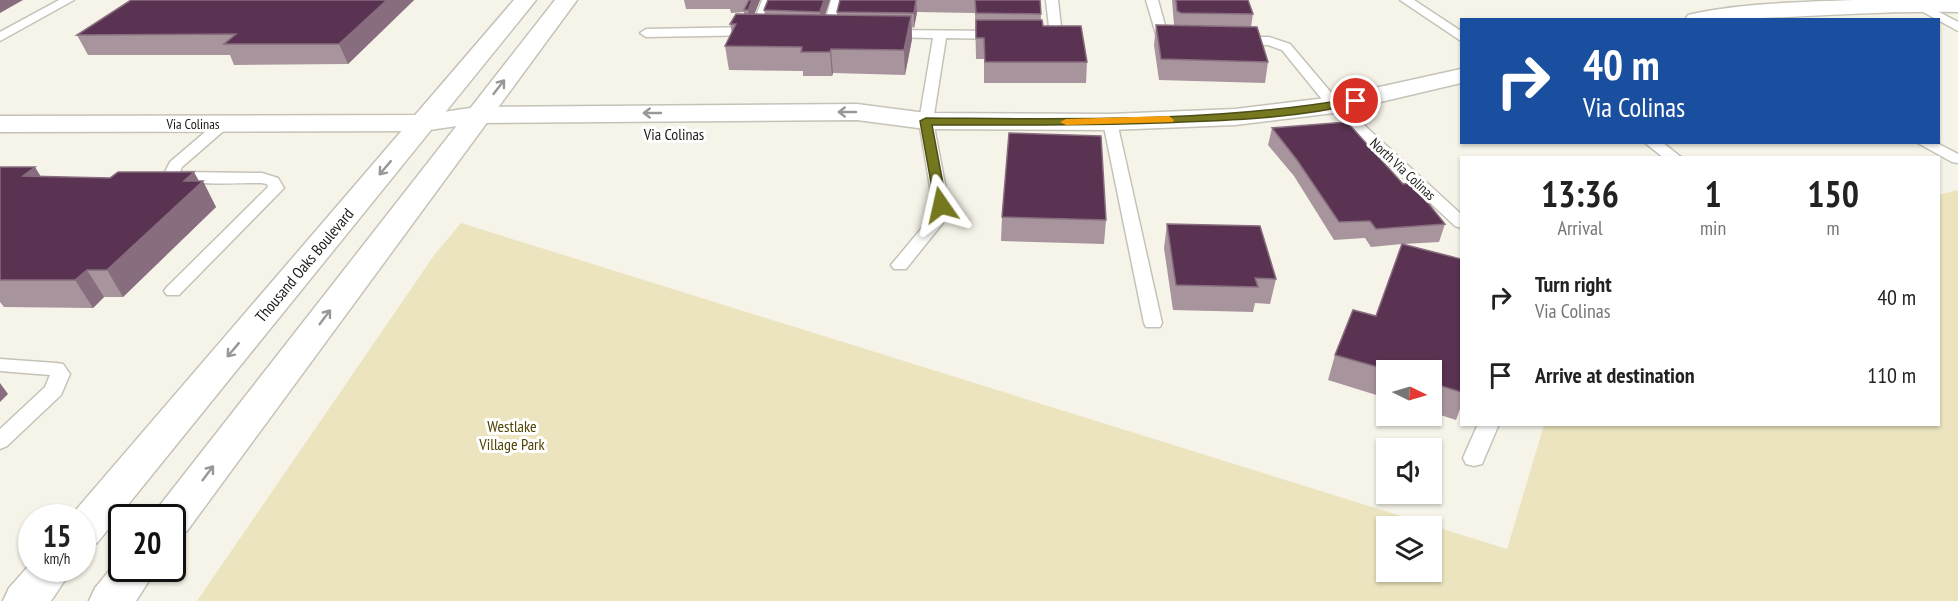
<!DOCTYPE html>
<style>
:root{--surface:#fff;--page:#f6f6f6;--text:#222;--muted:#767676}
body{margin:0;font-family:"PT Sans Narrow",sans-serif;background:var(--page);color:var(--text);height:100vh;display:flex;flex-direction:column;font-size:22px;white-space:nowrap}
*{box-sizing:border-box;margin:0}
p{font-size:20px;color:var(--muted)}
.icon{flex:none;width:33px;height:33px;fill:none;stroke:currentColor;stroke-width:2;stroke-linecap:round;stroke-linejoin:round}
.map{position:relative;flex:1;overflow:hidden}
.panel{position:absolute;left:1460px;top:156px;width:480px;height:270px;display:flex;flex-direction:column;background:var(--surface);border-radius:0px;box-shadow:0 2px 4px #0004}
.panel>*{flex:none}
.hud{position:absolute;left:1460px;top:18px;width:480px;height:126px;border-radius:0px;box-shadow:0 2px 4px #0004;background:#1a4fa0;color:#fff;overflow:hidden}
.needle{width:39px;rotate:95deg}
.buttons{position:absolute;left:1376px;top:360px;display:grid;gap:12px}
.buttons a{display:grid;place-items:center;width:66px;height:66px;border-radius:0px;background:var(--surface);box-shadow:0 2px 4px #0004;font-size:30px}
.speed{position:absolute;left:18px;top:504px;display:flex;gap:12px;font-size:30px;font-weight:700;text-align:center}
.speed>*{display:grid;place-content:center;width:78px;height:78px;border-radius:50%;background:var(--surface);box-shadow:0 2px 4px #0004;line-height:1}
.speed small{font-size:15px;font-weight:400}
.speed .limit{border:3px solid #111;border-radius:9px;background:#fff;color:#111}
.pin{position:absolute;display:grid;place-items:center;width:51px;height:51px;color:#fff;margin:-26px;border:3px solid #fff;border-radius:50%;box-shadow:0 2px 6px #0007}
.me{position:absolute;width:66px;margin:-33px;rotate:349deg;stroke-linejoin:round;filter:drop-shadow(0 0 4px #0008)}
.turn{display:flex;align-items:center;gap:21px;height:126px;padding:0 24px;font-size:27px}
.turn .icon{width:78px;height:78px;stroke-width:2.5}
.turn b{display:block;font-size:42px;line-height:51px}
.eta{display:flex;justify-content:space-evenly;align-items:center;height:102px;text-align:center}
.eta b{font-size:36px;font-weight:800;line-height:42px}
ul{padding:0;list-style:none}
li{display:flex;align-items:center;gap:18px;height:78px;padding:0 24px}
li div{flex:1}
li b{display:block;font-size:22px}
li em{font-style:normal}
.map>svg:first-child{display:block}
.green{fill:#ebe4bf;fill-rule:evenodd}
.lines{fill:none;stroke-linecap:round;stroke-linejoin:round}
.lane-casing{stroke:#c5c2b7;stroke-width:3}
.street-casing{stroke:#c5c2b7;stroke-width:3}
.secondary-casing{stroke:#c5c2b7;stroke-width:3}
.lane{fill:#fff;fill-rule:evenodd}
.street{fill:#fff;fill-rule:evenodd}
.secondary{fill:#fff;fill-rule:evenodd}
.wall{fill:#a8949d}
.shaded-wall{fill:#886d7f}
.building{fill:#593351;stroke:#886d7f;stroke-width:1.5}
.oneway{stroke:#999897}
.route{fill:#767820;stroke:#4d4e15;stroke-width:1.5}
.slow{fill:#f59e0b}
.labels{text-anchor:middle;stroke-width:6;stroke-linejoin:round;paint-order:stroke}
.far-street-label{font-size:14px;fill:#1c1b17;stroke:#fff}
.street-label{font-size:16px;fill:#1c1b17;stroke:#fff}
.park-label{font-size:16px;fill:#504400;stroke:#fff}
</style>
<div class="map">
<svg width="1958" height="601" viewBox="0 0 1958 601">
<rect width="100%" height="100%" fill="#f6f4e9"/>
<!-- green -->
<path class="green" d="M1958 190V601H197L435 254 461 223 1507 549 1544 425 1938 424V195ZM1386 526H1431V572H1386Z"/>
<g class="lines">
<defs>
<g id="lane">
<polygon points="59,0 74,0 0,41 0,32"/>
<polygon points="762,0 774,0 763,26 770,29 770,35 646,37 640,33 646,29 752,27"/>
<polygon points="831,0 843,0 834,33 828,37 822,33"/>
<polygon points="1046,0 1058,0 1061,27 1057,35 1033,38 1031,35 1033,32 1048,29 1049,27"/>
<polygon points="1146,0 1158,0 1166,29 1181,39 1179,42 1171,42 1156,34"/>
<polygon points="1400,0 1414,0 1461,31 1461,41"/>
<polygon points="1918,1 1958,22 1958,31 1914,7 1912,5"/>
<polygon points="887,30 1000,31 1006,35 1000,39 946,38 933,121 949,205 942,224 906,269 894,269 891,265 926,223 933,205 919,121 933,38 883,37 881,34"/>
<polygon points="1239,37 1269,37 1290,44 1339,102 1461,214 1461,228 1455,226 1329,108 1282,50 1268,45 1235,44 1233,41 1235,38"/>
<polygon points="1110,118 1117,122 1162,323 1160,327 1146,327 1144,323 1103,122"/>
<path d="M223 120 228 121 230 124 228 127 182 167 180 172 262 173 278 178 284 188 179 295H167L164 291 167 287 268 187 267 184 261 183C242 182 176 188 164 174L170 162 218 121Z"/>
<polygon points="1644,142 1662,142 1682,158 1664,158"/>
<polygon points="1916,142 1935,142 1958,154 1958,163 1952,162"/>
<polygon points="0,359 56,363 63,364 70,374 61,395 7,446 0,449 0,429 45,387 50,375 0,371"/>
<polygon points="1478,424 1499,424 1482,464 1474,466 1466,464 1463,458"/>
</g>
<g id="street">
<path d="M1855 0H1958V12C1867 10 1776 20 1685 20L1688 15C1737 3 1804 2 1855 0Z"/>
<polygon points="1461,69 1461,83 1334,113 1235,125 1110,130 926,129 857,120 477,123 423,131 0,132 0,116 423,115 477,107 857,104 926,113 1110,114 1235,109 1334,97"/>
</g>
<g id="secondary">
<polygon points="514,0 536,0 97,543 82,547 82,518 69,518"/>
<polygon points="555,0 577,0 187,531 172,536 172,518 153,518 157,509"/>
<polygon points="122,555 122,568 157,568 136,601 89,601 95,588"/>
<polygon points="32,562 32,568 73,568 51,601 3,601 9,588"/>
</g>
</defs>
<!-- lane casing -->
<use href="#lane" class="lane-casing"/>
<!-- street casing -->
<use href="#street" class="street-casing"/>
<!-- secondary casing -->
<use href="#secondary" class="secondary-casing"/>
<!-- lane -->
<use href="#lane" class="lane"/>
<!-- street -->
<use href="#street" class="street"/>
<!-- secondary -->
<use href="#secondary" class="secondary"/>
</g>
<!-- wall -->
<g class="wall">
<polygon points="131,0 414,0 348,64 234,65 230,55 88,55 77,35"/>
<polygon points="684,0 760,0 754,15 765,15 764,10 768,0 830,0 825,15 837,15 837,12 840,0 1040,0 1041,20 1043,26 1087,62 1086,83 984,83 984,59 976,59 975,13 917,12 914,28 912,27 912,39 905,75 833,73 832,76 803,76 803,71 729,70 725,46 732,33 730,24 744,14 744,12 731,13 730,9 686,9"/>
<polygon points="1172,0 1248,0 1253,14 1251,27 1268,62 1265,83 1159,80 1154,45 1156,25 1174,25"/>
<polygon points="1272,128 1403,184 1445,224 1439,242 1404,244 1461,259 1461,406 1456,420 1431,412 1431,370 1386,370 1386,398 1328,380 1335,355 1376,316 1402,244 1371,247 1365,238 1334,240 1294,176 1268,145"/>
<polygon points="0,167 41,177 199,181 216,207 123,297 104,297 93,308 4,307 0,302"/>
<polygon points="1002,217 1106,220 1104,244 1001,241"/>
<polygon points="1167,224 1276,279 1270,304 1255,303 1253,312 1173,310 1164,248"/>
</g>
<!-- shaded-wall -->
<g class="shaded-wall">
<polygon points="0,0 23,0 0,13"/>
<polygon points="387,0 414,0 348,64 339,44"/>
<polygon points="752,0 760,0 750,25 748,10"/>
<polygon points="824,0 830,0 821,27 820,12"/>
<polygon points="916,0 917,12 914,28 914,13"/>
<polygon points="911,16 912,39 905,75 904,50"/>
<polygon points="831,49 833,73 832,76 830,52"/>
<polygon points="35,167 51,193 23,176"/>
<polygon points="194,172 200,183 203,181 216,207 123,297 107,270 184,181"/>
<polygon points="87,270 104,297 93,308 75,280"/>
<polygon points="0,383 8,394 0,402"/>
</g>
<!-- building -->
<g class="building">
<polygon points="131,0 387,0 339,44 224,44 236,34 77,35"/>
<polygon points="749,0 752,0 748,10 744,10"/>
<polygon points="768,0 824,0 820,12 764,10"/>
<polygon points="840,0 916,0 914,13 837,12"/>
<polygon points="975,0 1040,0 1041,14 976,13"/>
<polygon points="1176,0 1248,0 1253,14 1181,13 1177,11"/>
<polygon points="736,14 911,16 904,50 831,49 830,52 801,52 802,47 725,46 736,24 730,24"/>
<polygon points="976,20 1042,20 1043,26 1081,26 1087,62 985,62 984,38 976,38"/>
<polygon points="1156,25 1257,27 1268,62 1161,59"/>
<polygon points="1347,122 1403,184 1412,183 1445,224 1376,229 1370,221 1339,222 1297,160 1272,128"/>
<polygon points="1009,133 1101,136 1106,220 1002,217"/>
<polygon points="0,167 35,167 23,176 110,178 118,172 194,172 184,181 203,181 107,270 87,270 75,280 0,280"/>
<polygon points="1167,224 1260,226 1276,279 1255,278 1258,287 1176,285"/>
<polygon points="1402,244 1461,259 1461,392 1431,383 1431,370 1388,370 1335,355 1353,310 1376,316"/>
</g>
<!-- one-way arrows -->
<defs><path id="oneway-shaft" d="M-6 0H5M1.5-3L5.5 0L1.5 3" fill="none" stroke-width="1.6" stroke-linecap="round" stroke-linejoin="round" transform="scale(1.5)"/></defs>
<g class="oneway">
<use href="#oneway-shaft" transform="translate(499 87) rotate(-52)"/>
<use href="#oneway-shaft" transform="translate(847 112) rotate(180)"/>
<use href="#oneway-shaft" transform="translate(652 113) rotate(180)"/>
<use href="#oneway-shaft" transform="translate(385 168) rotate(130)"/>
<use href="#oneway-shaft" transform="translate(325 317) rotate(-53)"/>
<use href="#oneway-shaft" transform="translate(233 350) rotate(130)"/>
<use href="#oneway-shaft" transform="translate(208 473) rotate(-53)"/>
</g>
<!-- route -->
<path class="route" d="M1356 98 1360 99V103C1302 117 1242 120 1183 122 1099 126 1015 125 932 125L947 205 941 209 935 205 920 121 926 118C1069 119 1214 123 1356 98Z"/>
<!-- slow -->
<polygon class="slow" points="1169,116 1174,120 1173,122 1066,125 1060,122 1066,119"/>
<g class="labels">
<!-- far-street labels -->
<g class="far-street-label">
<text x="193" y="129">Via Colinas</text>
<text transform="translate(1403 169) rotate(43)" y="5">North Via Colinas</text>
</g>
<!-- street labels -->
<g class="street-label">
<text x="674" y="140">Via Colinas</text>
<text transform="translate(304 265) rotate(-50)" y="6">Thousand Oaks Boulevard</text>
</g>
<!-- park labels -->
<g class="park-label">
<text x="512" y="432">Westlake<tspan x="512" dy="18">Village Park</tspan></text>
</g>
</g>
</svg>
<div class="buttons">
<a><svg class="needle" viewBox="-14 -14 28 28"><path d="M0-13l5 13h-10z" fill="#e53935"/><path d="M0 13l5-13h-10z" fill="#767676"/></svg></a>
<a><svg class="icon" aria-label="sound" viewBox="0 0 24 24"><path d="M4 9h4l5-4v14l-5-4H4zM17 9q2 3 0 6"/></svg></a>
<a><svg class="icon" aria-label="layers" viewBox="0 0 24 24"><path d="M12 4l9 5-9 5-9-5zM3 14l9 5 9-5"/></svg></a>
</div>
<div class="speed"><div>15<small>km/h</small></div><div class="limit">20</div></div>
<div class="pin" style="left:1356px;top:101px;background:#d93025"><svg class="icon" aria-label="arrive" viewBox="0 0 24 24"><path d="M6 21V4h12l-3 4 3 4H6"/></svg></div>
<svg class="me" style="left:941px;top:205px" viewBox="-20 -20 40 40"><path d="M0-17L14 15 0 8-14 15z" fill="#767820" stroke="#fff" stroke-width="4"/></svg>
<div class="hud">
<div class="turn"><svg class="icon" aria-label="right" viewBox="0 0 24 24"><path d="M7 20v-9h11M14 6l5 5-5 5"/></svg><div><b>40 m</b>Via Colinas</div></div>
</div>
<section class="panel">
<div class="eta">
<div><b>13:36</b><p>Arrival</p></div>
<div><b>1</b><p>min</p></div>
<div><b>150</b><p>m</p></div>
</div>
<ul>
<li><svg class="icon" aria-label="right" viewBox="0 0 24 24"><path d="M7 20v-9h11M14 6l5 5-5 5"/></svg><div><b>Turn right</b><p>Via Colinas</p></div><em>40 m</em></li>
<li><svg class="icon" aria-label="arrive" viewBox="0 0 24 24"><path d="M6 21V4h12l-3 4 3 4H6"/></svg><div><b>Arrive at destination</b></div><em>110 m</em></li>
</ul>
</section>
</div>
